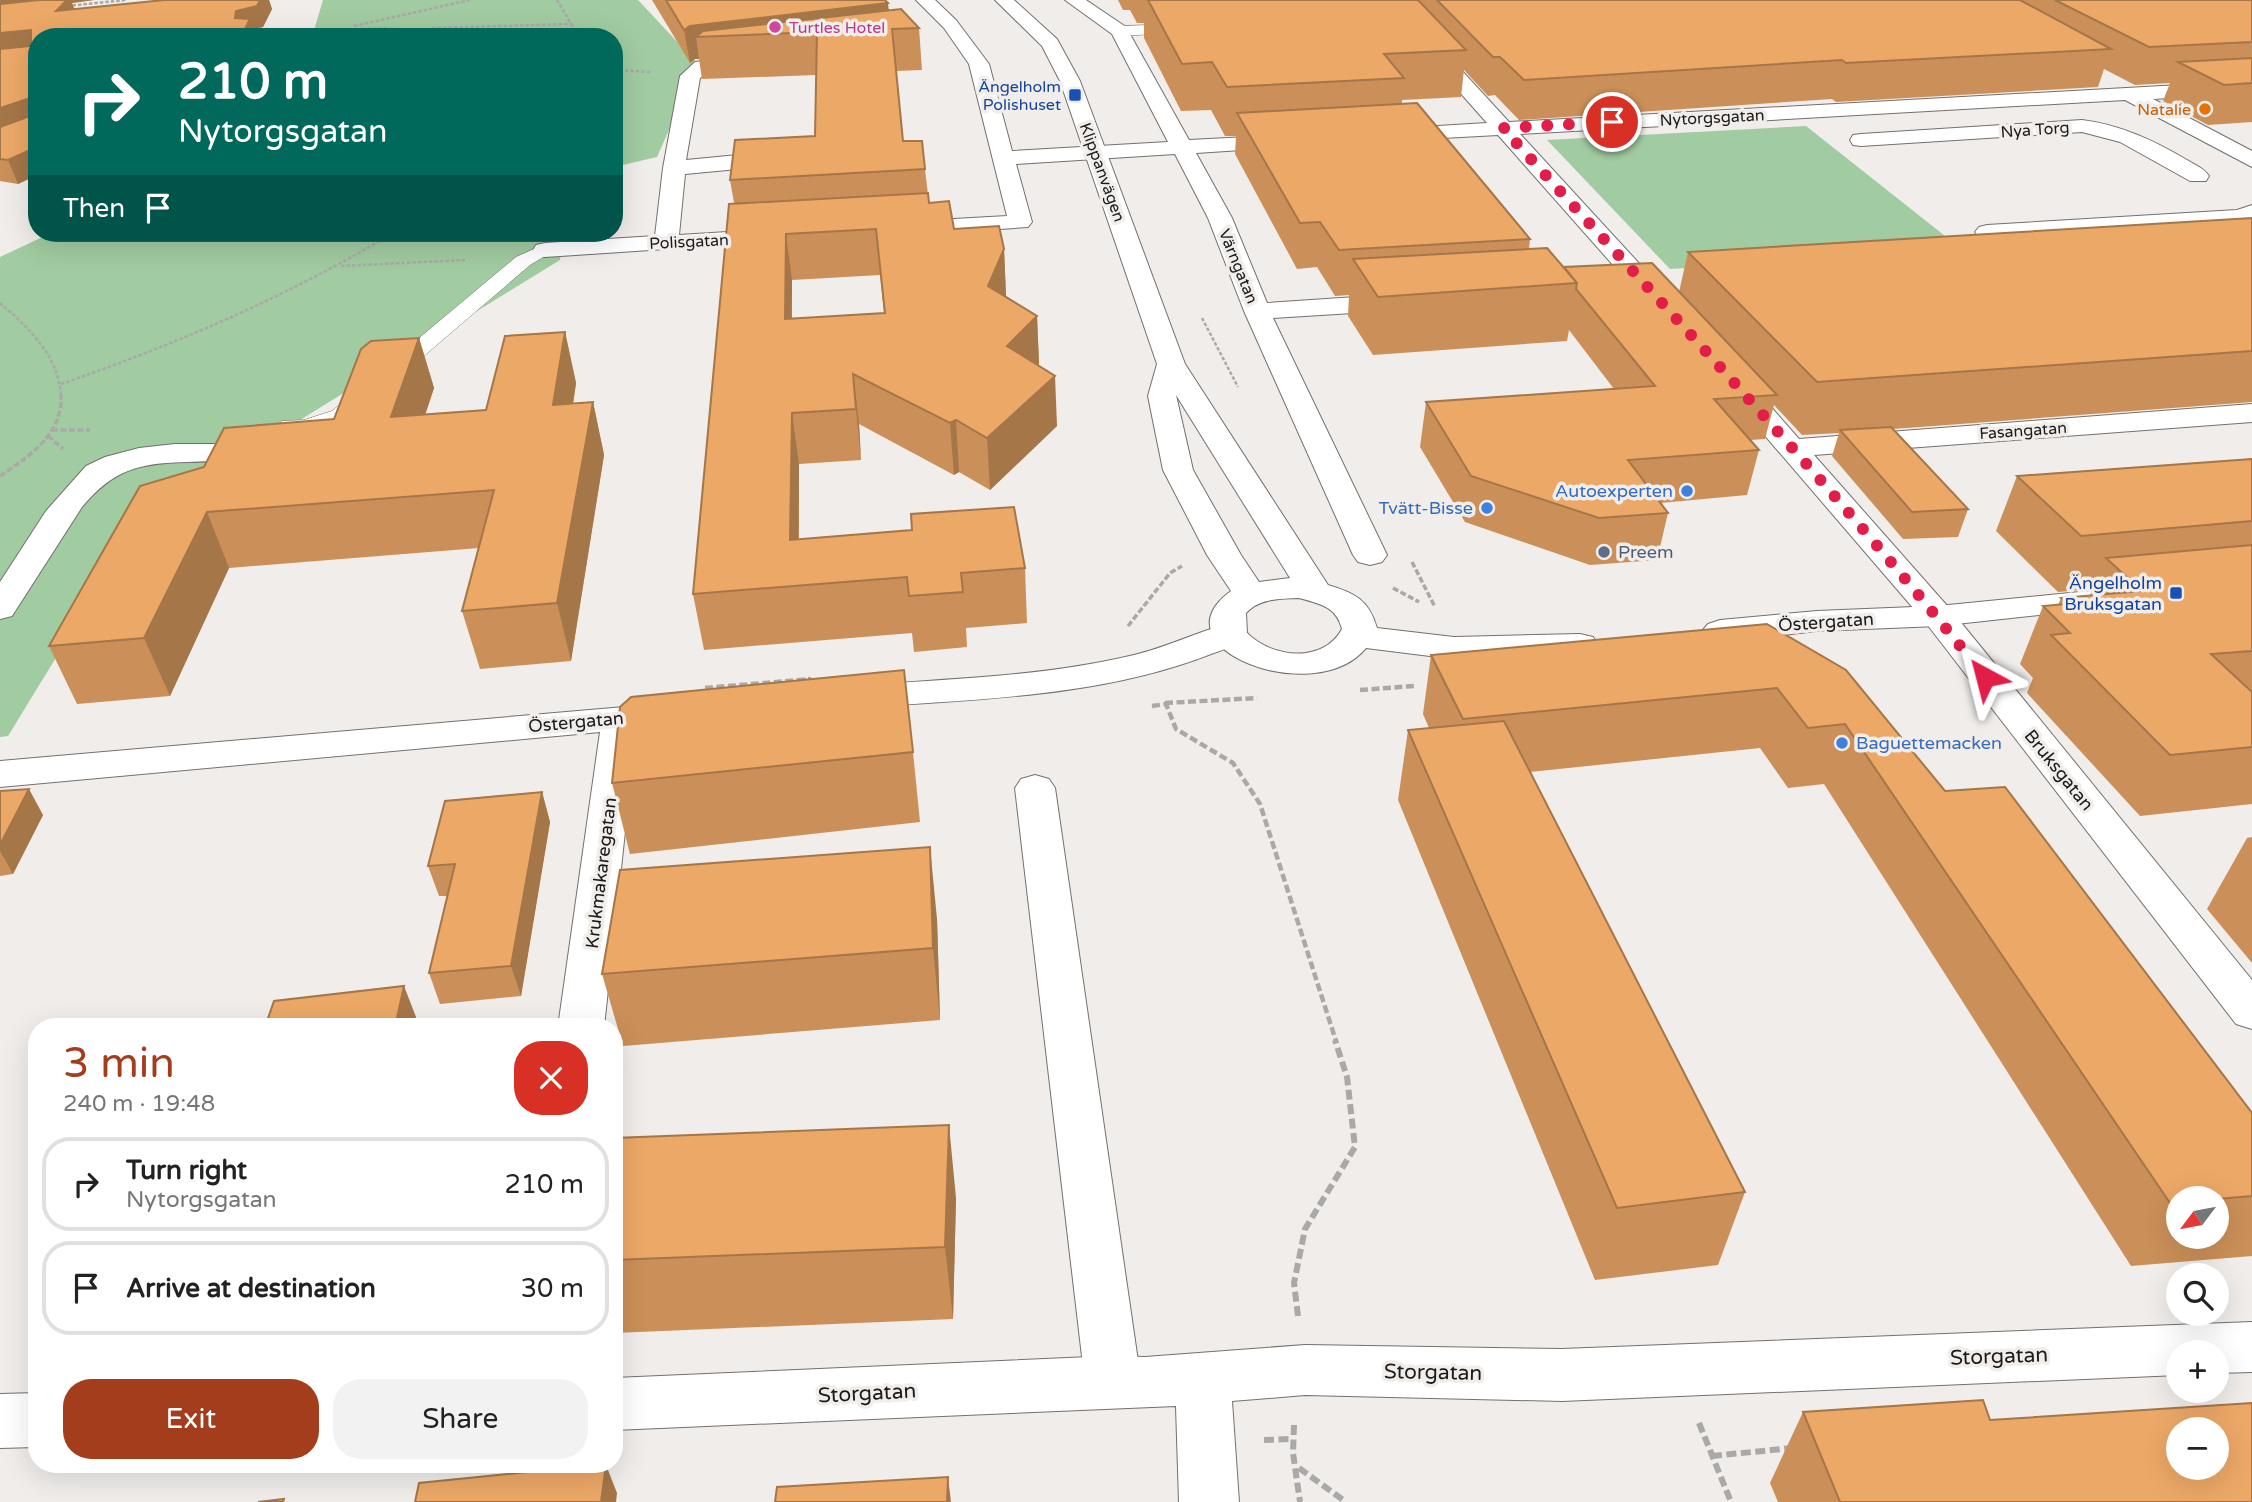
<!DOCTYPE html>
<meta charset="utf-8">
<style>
:root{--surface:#fff;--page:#f2f2f2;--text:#222;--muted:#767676;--line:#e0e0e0;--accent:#a43d1c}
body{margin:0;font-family:"Varela Round",sans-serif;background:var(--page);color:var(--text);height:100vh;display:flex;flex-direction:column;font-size:26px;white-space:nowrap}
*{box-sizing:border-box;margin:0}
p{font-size:23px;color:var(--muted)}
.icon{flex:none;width:38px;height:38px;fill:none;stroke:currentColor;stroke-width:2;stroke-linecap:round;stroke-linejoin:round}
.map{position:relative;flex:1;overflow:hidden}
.details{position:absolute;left:28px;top:1018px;width:595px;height:455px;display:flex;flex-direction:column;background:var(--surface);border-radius:28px;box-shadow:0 7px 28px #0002}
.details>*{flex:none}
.banner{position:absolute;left:28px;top:28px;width:595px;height:214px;border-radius:28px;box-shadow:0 7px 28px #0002;background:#00695c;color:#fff;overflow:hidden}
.needle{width:46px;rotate:238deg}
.controls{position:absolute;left:2166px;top:1186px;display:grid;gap:14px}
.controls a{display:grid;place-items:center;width:63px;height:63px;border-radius:50%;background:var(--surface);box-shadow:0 7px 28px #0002;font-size:35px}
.pin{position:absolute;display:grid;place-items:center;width:60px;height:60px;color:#fff;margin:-30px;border:4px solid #fff;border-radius:50%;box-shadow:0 2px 7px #0007}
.me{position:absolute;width:77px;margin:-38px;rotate:322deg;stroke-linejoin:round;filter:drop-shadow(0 0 5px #0008)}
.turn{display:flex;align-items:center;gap:24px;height:147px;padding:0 35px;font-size:32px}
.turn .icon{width:91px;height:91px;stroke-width:2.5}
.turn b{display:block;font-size:49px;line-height:60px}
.then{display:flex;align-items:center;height:66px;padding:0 35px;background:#0003;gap:14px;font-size:26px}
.round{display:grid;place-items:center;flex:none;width:74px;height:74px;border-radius:28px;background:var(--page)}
.head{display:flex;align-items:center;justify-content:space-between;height:119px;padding:0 35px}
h1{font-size:42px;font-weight:600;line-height:52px;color:var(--accent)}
.button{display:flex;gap:14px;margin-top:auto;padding:14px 35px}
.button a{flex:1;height:80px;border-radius:28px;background:var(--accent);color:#fff;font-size:28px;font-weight:600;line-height:80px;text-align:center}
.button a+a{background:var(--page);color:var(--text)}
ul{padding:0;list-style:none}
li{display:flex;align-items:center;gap:21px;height:94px;margin:0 14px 10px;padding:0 21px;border:4px solid var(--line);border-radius:28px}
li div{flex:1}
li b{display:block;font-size:26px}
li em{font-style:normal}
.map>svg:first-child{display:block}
.green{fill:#a1cba0}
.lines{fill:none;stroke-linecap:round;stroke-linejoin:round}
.lane-casing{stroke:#73706e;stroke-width:1}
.street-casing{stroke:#73706e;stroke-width:2}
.secondary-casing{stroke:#73706e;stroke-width:2}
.path-far3{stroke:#aba9a7;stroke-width:2.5;stroke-dasharray:3.5 2;stroke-linecap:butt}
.path-far2{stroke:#aba9a7;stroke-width:3.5;stroke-dasharray:6 2.5;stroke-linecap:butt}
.path-far1{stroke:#aba9a7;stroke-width:4.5;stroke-dasharray:8 3.5;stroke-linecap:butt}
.path{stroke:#aba9a7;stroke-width:6;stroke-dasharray:10 4.5;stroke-linecap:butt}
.lane{fill:#fff;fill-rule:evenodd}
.street{fill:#fff;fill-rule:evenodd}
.secondary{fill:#fff;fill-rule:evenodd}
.wall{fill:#cb9059;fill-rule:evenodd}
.shaded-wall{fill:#a57648}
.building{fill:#eca867;stroke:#a57648;stroke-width:2;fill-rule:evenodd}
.route{stroke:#e11d48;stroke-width:12;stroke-dasharray:0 21.6}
.hotel-dot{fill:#d1479c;stroke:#f0edeb;stroke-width:2.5}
.transit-dot{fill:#1a4fb4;stroke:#f0edeb;stroke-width:2.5}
.food-dot{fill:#e8710a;stroke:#f0edeb;stroke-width:2.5}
.shop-dot{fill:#3f7fe0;stroke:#f0edeb;stroke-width:2.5}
.service-dot{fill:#5c6f8a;stroke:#f0edeb;stroke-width:2.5}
.labels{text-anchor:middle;stroke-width:7;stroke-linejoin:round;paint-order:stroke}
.far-hotel-label{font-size:16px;fill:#b23c85;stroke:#f0edeb;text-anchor:start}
.far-transit-label{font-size:16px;fill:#164399;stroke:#f0edeb;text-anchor:end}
.far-food-label{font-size:16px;fill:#c56008;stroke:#f0edeb;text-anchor:end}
.far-street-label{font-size:16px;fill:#1c1b1a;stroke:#f0edeb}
.shop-label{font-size:18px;fill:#366cbe;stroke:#f0edeb;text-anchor:end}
.service-label{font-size:18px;fill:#4e5e75;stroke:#f0edeb;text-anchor:start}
.transit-label{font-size:18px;fill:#164399;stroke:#f0edeb;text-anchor:end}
.street-label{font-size:18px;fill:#1c1b1a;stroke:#f0edeb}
.near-street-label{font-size:21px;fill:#1c1b1a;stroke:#f0edeb}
</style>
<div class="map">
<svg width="2252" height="1502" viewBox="0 0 2252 1502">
<rect width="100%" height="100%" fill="#f0edeb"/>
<!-- green -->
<g class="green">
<polygon points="323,0 638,0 698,64 657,157 614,167 614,37 312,37"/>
<polygon points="1806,126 1964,251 1670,269 1547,140"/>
<polygon points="51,233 564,233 560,260 157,508 87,607 8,736 0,737 0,257"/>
</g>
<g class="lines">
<defs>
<g id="lane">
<polygon points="1188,24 1196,29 1193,32 1119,36 1111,31 1119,26"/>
<polygon points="545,244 552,246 555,250 530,265 348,421 305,434 282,431 279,426 282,421 304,420 332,411 516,257"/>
</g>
<g id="street">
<polygon points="916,0 935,0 956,20 989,64 1012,151 1168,142 1112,34 1065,0 1086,0 1126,27 1189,140 1286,135 1294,136 1297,141 1294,146 1286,147 1196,153 1232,218 1267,303 1401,294 1410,296 1414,302 1410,308 1401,310 1273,318 1387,555 1382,562 1370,565 1358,562 1353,555 1244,311 1208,218 1175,154 1016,164 1032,222 1028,227 901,236 893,234 889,229 893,224 901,222 1007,216 969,64 944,28"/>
<polygon points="1378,0 1397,0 1509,122 2252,81 2252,93 2153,99 2252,151 2252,167 2125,100 1520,134 1669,296 1673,302 1669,308 1660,310 1651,308 1498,135 1388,141 1380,140 1377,135 1380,130 1388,129 1487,123"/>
<polygon points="265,29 272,31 273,37 243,37 245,33"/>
<polygon points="753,54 763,60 760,64 708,71 700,78 686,160 738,155 746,157 749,162 746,167 738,169 685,174 679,235 778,229 787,231 790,236 787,241 545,257 536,255 533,250 536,245 545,243 655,236 663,168 680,76 695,62"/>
<path d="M2082 120C2121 125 2153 140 2187 160 2195 165 2204 168 2209 176L2206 181H2190L2120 142 2082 132 1861 146 1853 145 1850 140 1853 135 1861 134Z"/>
<polygon points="2252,205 2252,221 2241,224 1987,239 1979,237 1975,232 1979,227 1987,225 2237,210"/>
<polygon points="1734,374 1744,376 1799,439 2252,404 2252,422 1814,455 1950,609 2252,980 2252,1029 2236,1024 1926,623 1724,388 1720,382 1724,376"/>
<path d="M223 444C240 447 263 450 273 465L269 471C251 476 243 466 227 463 215 460 201 462 188 462 139 463 114 469 82 507L12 616 0 619V582L46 511 86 466 105 457 139 448 175 444Z"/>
<path d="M1230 623 1242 627 1248 634C1240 646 1224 649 1211 654 1099 698 972 699 853 708L840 705 835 697 840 689 853 686C946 679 1042 677 1134 655 1167 647 1197 632 1230 623Z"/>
<polygon points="671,703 684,706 690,714 684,722 636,729 604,1027 558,1027 600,732 0,787 0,761"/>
<polygon points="1035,775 1049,779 1055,788 1141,1382 1133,1400 1113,1408 1093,1400 1085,1382 1015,788 1021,779"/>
</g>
<g id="secondary">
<path d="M995 0H1014L1057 39 1080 81 1185 364 1328 585C1355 593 1369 600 1377 628L1454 637 1580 634 1593 637 1598 645 1593 653 1580 656 1454 659 1366 648C1315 710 1152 648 1231 591L1207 555 1163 470 1148 396 1157 364 1060 81 1042 46ZM1176 395 1290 578 1259 582 1241 555 1193 470ZM1299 598C1320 604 1336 606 1342 629 1323 664 1272 658 1247 633L1246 613C1260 598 1280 599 1299 598Z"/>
<polygon points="2110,589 2122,592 2127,599 2122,606 1938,626 1817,631 1720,642 1708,638 1702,631 1708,624 1720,620 1817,611 1938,606"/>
<polygon points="2252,1322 2252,1372 2217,1373 2217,1353 2179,1353 2179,1375 1562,1401 1305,1395 1232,1401 1239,1502 1179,1502 1176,1406 614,1430 614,1378 1113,1356 1145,1357 1305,1345 1562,1349"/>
<polygon points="37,1393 37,1447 0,1448 0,1394"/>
</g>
</defs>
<!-- lane casing -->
<use href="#lane" class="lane-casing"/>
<!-- street casing -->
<use href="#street" class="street-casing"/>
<!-- secondary casing -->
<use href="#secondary" class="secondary-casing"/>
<!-- path-far3 -->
<g class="path-far3">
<polyline points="557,0 579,37"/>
<polyline points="67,6 126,0"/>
<polyline points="354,26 470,0"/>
<polyline points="432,28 571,24"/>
<polyline points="301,32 383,28 464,37"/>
<polyline points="614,70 652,72"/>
<polyline points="341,266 465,260"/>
<path d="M0 303C29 328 59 356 61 397"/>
<polyline points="1202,318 1238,387"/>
<path d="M61 384C177 344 288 296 393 233"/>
</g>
<!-- path-far2 -->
<g class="path-far2">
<polyline points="52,430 90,430"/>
<polyline points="48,436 63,449"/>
<path d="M0 476C29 456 63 435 61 395"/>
<polyline points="1412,562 1435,607"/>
<polyline points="1393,588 1419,602"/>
<polyline points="1128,626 1170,573 1182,566"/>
<polyline points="800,680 811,679"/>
</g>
<!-- path-far1 -->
<g class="path-far1">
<polyline points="705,688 811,679"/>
<polyline points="1360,690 1414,686"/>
<polyline points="1165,703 1257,698"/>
<polyline points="1152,706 1166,704 1176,729 1233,763 1260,804 1336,1041"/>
</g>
<!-- path -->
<g class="path">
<polyline points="1298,1316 1294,1283 1305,1229 1355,1147 1347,1077 1335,1040"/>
<polyline points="1699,1423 1731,1502"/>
<polyline points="1294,1425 1293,1453 1300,1502"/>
<polyline points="1264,1440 1291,1439"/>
<polyline points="1712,1456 1792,1448"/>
<polyline points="1299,1468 1346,1502"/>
</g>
<!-- lane -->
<use href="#lane" class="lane"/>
<!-- street -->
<use href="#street" class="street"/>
<!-- secondary -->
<use href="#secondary" class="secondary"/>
</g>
<!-- wall -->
<g class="wall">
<polygon points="0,0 93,0 72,3 74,9 164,0 269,0 272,9 263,27 253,29 37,37 37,175 18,184 0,181"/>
<path d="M652 0H885L889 10 919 28 922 70 896 71 903 141 925 169 929 203 954 229 1004 249 1006 296 1037 316 1039 364 1038 365 1057 426 990 490 959 472 954 475 859 424 861 460 799 464V539L1025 568 1027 623 966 628 967 647 914 652 912 633 704 650 693 594 734 203 730 180 815 136 816 75 702 79 699 59H695L690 63ZM880 275 884 313 792 319V280Z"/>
<polygon points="1118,0 2252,0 2252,122 2208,125 2163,101 2170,83 2135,85 2104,69 2098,87 1836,102 1832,99 1519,120 1495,95 1488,96 1464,70 1461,97 1402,100 1402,103 1530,239 1529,249 1564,267 1679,292 1688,252 2252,218 2252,402 1893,429 1968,509 1958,537 1903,539 1832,456 1839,433 1802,435 1774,405 1765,439 1750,440 1759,450 1747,495 1660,503 1668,513 1657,560 1590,565 1465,522 1420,447 1426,402 1614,389 1569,330 1567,341 1373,355 1348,316 1349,295 1335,296 1317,267 1297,269 1235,154 1236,136 1225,136 1211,110 1181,111 1144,38 1144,23 1137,23 1130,10 1123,10"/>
<polygon points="565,332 576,383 573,404 593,402 604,455 571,661 480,669 462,611 479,548 229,568 170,696 77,704 49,646 204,467 334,419 419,338 434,388 425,414 486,410"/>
<polygon points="2252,459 2252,804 2140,816 2027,693 2033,678 2020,664 2043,606 2058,605 2061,598 2090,595 2093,589 2058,592 1996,531 2017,476"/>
<path d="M1767 624 1945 791 2252 1113V1256L2131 1266 1824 784 1788 788 1760 748 1530 772 1745 1192 1718 1265 1595 1280 1398 800 1408 730 1429 728 1423 714 1431 655ZM2179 1199H2217V1237H2179Z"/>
<polygon points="913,752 920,822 630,854 612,783"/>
<polygon points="0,791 43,815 13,874 0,876"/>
<polygon points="542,792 550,822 521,996 440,1004 429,973 448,896 439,896 428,866"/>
<polygon points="2252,837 2252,963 2207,909 2247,838"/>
<polygon points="937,919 940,1020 623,1046 602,974"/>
<polygon points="614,1138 956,1198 953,1319 614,1333"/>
<polygon points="1803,1412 1990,1420 2252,1502 1778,1502 1770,1483"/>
</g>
<!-- shaded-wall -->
<g class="shaded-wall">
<polygon points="0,0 94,0 72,3 77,17 0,9"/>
<polygon points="260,0 269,0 272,9 263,27 253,29 256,37 241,37 235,18 236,11"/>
<polygon points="888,3 891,36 817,32 696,37 699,59 695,59 690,63 684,30 690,26"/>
<polygon points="31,30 37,46 0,54 0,33"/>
<polygon points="27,99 36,122 0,135 0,108"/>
<polygon points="37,147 37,175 18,184 8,160"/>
<polygon points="786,234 792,280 791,368 785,319"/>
<polygon points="1004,249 1006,295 991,333 988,286"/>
<polygon points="1037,316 1039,364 1009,396 1007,346"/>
<polygon points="565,332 576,383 565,458 553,405"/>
<polygon points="419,338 434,388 407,470 391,417"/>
<polygon points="853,374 859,424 861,460 856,409"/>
<polygon points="1055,376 1057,426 990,490 987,438"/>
<polygon points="593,402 604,455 571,661 557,603"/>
<polygon points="792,413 799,464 798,586 790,540"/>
<polygon points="956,420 959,472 954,475 950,423"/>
<polygon points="207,512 229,568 170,696 144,638"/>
<polygon points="29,789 43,815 13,874 0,851 0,845"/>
<polygon points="542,792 550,822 521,996 511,966"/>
<polygon points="930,847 937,919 940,1020 933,948"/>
<polygon points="404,986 416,1017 414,1027 395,1027"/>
<polygon points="949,1125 956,1198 953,1319 945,1247"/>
<polygon points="606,1465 617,1493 616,1502 601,1502"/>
<polygon points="948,1477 951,1502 947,1502"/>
</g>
<!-- building -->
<g class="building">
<polygon points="39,0 67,0 56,11 164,0 260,0 257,6 236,11 235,18 250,19 241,37 37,37 37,147 8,160 0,159 0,127 30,116 31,101 27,99 0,108 0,49 29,46 31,44 31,30 0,33 0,4"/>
<polygon points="666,0 885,0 888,3 690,26 684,30"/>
<polygon points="1148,0 1418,0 1466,50 1384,54 1404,78 1227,87 1212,62 1182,64"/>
<polygon points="1437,0 2020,0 2111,49 1846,63 1842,60 1524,80 1500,57 1493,57"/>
<polygon points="2055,0 2252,0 2252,42 2149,47"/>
<polygon points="901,9 919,28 892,29 903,141 922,141 925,169 730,180 735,140 815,136 817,32 696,37 703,31"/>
<polygon points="2252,58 2252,83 2224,85 2178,62"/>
<polygon points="1417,103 1530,239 1339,250 1320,222 1300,223 1237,113"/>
<path d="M928 193 929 203 949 201 954 229 999 226 1004 249 988 286 1037 316 1007 346 1055 376 987 438 956 420 950 423 853 374 856 409 792 413 790 540 912 530 911 514 1014 507 1025 568 961 573 963 592 909 596 907 577 693 594 729 204ZM876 229 885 313 785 319 786 234Z"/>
<polygon points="2252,218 2252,351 1817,382 1688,252"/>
<polygon points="1547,248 1577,283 1378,297 1353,259"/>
<polygon points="1652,263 1777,395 1714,399 1759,450 1628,460 1668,513 1599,518 1471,476 1426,402 1655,386 1576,289 1577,283 1564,267"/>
<polygon points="565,332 553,405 593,402 557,603 462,611 494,490 207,512 144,638 49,646 140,486 204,467 224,428 334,419 361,349 371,341 419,338 391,417 486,410 505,336"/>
<polygon points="1891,427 1968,509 1912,512 1840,430"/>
<polygon points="2252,459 2252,521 2081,536 2017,476"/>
<polygon points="2252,545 2252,651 2211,654 2252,692 2252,747 2170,755 2051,635 2070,633 2043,606 2067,604 2061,598 2142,591 2106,558"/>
<polygon points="1767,624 1846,670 1945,791 2005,787 2252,1113 2252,1196 2217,1199 2179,1199 2179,1202 2170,1203 1845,724 1808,728 1777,688 1463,719 1431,655"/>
<polygon points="904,670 913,752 612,783 620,707 631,697"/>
<polygon points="1504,721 1745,1192 1617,1208 1408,730"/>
<polygon points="29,789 0,845 0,791"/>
<polygon points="542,792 511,966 429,973 455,864 428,866 445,801"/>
<polygon points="930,847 933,948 602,974 620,870"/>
<polygon points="404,986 395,1027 265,1027 274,1001"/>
<polygon points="949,1125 945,1247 614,1260 614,1138"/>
<path d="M1983 1400 1990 1420 2252 1403V1502H1840L1803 1412ZM2179 1430H2217V1468H2179Z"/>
<polygon points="598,1465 606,1465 601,1502 415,1502 419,1483"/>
<polygon points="948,1477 947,1502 775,1502 777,1487"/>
<polygon points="284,1499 283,1502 258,1502"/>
</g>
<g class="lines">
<!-- route -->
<path class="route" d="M1612 122 1503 128C1666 309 1834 486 1985 677"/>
</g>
<!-- markers -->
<circle class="hotel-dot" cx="775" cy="27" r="7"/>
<g class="transit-dot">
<rect x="1068" y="88" width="14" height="14" rx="3.5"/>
<rect x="2169" y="586" width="14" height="14" rx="3.5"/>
</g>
<circle class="food-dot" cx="2205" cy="109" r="7"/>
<g class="shop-dot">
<circle cx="1687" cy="491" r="7"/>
<circle cx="1487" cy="508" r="7"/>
<circle cx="1842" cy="743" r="7"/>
</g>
<circle class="service-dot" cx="1604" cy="552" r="7"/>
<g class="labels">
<!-- far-hotel labels -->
<g class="far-hotel-label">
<text x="789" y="33">Turtles Hotel</text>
</g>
<!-- far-transit labels -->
<g class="far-transit-label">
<text x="1061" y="92">Ängelholm<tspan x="1061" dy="18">Polishuset</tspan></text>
</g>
<!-- far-food labels -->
<g class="far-food-label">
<text x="2191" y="115">Natalie</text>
</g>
<!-- far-street labels -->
<g class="far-street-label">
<text transform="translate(1712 117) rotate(-3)" y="6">Nytorgsgatan</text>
<text transform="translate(2035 129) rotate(-4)" y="6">Nya Torg</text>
<text transform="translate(1103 172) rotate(70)" y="6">Klippanvägen</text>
<text transform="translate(689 241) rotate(-3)" y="6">Polisgatan</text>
<text transform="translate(1239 266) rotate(68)" y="6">Värngatan</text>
<text transform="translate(2023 430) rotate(-4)" y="6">Fasangatan</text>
</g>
<!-- shop labels -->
<g class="shop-label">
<text x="1673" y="497">Autoexperten</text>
<text x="1473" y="514">Tvätt-Bisse</text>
<text x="1856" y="749" text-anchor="start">Baguettemacken</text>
</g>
<!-- service labels -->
<g class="service-label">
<text x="1618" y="558">Preem</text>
</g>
<!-- transit labels -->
<g class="transit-label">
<text x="2162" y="589">Ängelholm<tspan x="2162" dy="21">Bruksgatan</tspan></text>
</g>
<!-- street labels -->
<g class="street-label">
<text transform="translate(1826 622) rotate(-4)" y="6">Östergatan</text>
<text transform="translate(576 722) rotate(-5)" y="6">Östergatan</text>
<text transform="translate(2059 770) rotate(51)" y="6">Bruksgatan</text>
<text transform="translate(601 873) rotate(-83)" y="6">Krukmakaregatan</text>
</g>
<!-- near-street labels -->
<g class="near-street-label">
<text transform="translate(1999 1356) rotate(-2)" y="7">Storgatan</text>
<text transform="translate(1433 1372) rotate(1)" y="7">Storgatan</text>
<text transform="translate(867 1393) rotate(-3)" y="7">Storgatan</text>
</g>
</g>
</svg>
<div class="controls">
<a><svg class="needle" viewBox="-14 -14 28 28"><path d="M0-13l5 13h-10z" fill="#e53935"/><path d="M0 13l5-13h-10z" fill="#767676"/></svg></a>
<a><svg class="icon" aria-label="search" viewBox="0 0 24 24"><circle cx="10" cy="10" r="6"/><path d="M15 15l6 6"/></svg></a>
<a>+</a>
<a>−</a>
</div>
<div class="pin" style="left:1612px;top:122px;background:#d93025"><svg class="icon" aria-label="arrive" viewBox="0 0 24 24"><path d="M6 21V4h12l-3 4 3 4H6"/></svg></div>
<svg class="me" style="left:1985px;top:677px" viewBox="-20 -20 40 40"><path d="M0-17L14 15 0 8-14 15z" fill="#e11d48" stroke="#fff" stroke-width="4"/></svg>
<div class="banner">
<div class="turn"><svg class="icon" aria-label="right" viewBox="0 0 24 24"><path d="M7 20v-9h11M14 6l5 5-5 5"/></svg><div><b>210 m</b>Nytorgsgatan</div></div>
<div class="then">Then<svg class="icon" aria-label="arrive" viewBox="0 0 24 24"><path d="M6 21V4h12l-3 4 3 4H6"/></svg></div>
</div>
<section class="details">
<div class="head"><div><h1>3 min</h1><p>240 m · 19:48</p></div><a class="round" style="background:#d93025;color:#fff"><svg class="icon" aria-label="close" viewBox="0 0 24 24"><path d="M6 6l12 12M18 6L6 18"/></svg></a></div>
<ul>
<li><svg class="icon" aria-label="right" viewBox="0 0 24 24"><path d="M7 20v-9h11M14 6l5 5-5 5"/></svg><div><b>Turn right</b><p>Nytorgsgatan</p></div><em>210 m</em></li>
<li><svg class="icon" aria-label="arrive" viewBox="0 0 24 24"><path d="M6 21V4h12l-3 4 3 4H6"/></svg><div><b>Arrive at destination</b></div><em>30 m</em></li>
</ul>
<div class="button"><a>Exit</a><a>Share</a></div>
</section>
</div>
